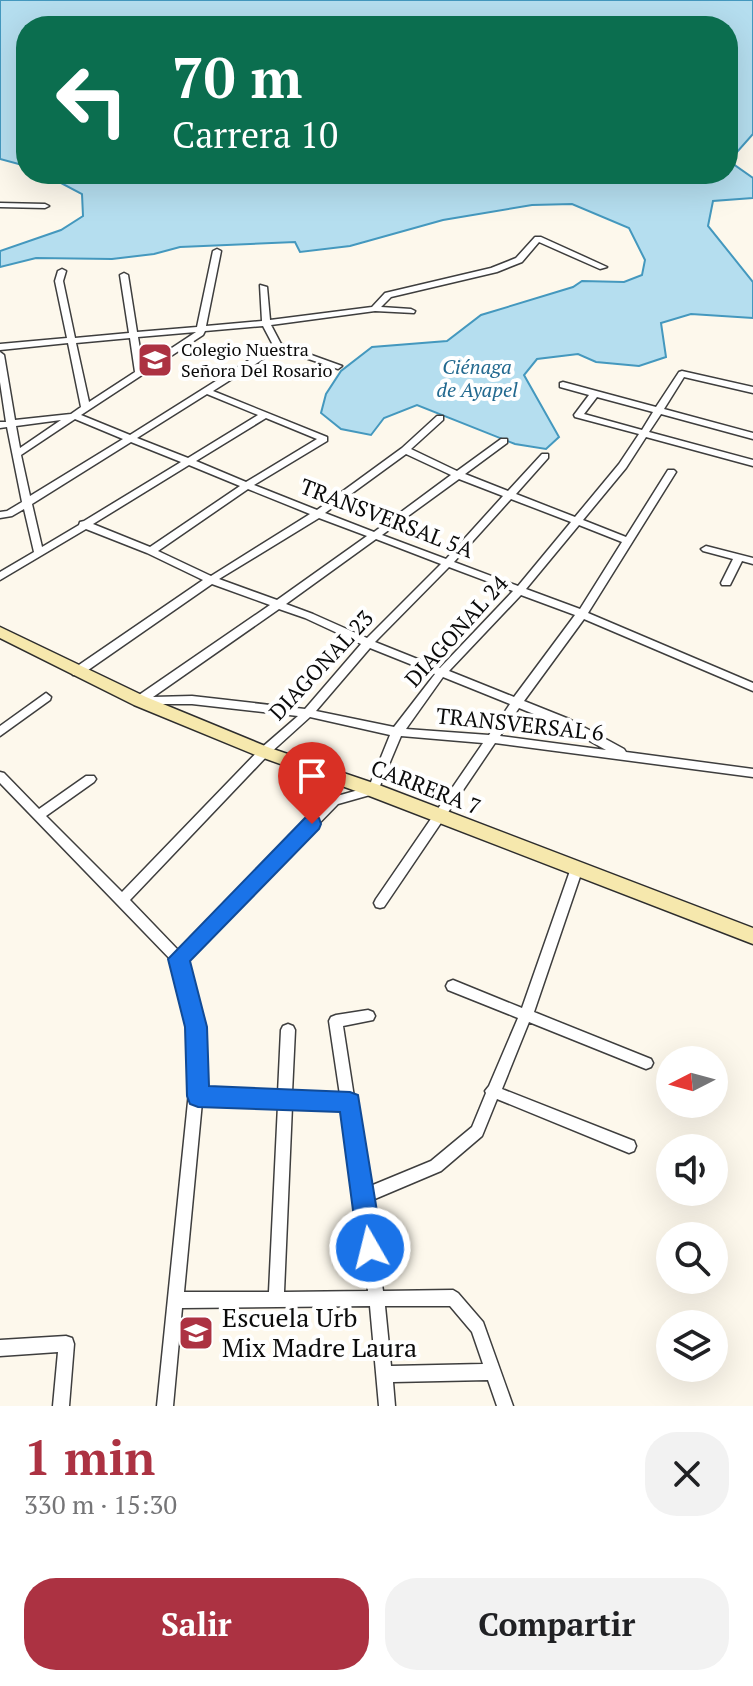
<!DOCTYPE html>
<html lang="es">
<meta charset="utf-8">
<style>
:root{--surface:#fff;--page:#f2f2f2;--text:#202124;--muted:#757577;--accent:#ac3242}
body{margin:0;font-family:"PT Serif",serif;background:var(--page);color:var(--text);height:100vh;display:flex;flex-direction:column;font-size:30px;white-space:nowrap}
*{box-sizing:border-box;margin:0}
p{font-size:26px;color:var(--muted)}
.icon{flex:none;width:44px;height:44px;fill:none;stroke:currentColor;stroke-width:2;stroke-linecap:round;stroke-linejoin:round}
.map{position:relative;height:1406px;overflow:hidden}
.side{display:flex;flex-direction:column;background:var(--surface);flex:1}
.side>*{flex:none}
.banner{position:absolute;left:16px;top:16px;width:722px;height:168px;border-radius:32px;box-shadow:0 8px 32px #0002;background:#0b6e4f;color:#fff;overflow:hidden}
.needle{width:52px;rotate:264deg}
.buttons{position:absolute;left:656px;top:1046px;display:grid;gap:16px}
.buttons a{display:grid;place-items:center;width:72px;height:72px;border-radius:50%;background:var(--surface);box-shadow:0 8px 32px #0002;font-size:40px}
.pin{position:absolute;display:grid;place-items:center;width:68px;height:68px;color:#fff;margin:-82px -34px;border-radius:50% 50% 50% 0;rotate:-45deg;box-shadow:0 0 8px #0007}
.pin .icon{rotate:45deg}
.me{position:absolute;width:88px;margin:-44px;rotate:352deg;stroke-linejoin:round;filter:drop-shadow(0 0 6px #0008)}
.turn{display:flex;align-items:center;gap:28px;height:168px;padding:0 24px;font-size:36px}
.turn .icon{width:104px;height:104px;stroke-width:2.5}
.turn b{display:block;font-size:56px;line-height:68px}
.round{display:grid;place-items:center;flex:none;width:84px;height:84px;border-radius:32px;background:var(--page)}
.overview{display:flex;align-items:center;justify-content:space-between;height:136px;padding:0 24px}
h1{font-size:48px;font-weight:600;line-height:60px;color:var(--accent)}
.button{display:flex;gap:16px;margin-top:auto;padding:16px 24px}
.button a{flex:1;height:92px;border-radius:32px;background:var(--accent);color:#fff;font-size:32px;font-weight:600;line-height:92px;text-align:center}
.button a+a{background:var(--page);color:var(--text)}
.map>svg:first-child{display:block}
.water{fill:#b5deef;stroke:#4498be;stroke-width:2}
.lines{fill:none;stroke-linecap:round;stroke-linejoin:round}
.minor-casing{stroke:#3e3e3e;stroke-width:3}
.secondary-casing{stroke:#2d2d2d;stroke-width:3}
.minor{fill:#fff;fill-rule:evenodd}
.secondary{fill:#f6e8ad;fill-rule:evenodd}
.route{fill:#1a73e8;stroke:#114b97;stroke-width:2}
.labels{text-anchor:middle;stroke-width:8;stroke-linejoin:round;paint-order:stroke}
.far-poi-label{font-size:18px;fill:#0b0b0b;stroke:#fff;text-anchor:start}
.far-water-label{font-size:20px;font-style:italic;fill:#22698f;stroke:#fff}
.street-label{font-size:22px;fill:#0b0b0b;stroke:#fff}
.near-poi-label{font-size:26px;fill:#0b0b0b;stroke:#fff;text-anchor:start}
</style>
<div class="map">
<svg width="753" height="1406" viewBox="0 0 753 1406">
<rect width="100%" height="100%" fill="#fdf8ec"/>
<!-- water -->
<polygon class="water" points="0,0 753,0 753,134 729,161 753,178 753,198 713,201 708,226 753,282 753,318 691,314 661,323 666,357 639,366 596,362 578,354 537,359 524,375 559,437 546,449 515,444 417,405 384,418 371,435 341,429 321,413 326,394 341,371 372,347 447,341 481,315 573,287 582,281 624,282 642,275 645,260 629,228 572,204 532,205 443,220 350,246 300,252 295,242 180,247 154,254 112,259 36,258 0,267 0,251 61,230 83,216 82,194 44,174 728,174 728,26 26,26 26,166 0,159"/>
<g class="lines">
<defs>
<g id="minor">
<polygon points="0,203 45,204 49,206 45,208 0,207"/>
<path d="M535 237H541L607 267 600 269 539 242 522 262 497 272 391 297 381 307 411 309 415 311 414 313 375 311 271 325 281 344 342 366 338 369 335 368 279 349 213 391 327 437V441L254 485 317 510 402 448 437 416H443V420L411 449 457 471 501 439H507V443L465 474 508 491 542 454H548V458L516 494 575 517 619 464 639 434 575 417 574 415 589 395 560 387V383L563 382 656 407 679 372 682 371 753 387V393L684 377 664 409 753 433V439L661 414 649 432 753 460V466L646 437 626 468 583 520 626 537 668 470H674L676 472 588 613 753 683V691L584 619 524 701 569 719 624 749 626 752 753 769V777L495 743 384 907 380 908 376 907 374 903 376 899 483 743 401 736 377 793 338 804 186 960C198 1003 205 1045 203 1090L278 1093 281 1030 283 1026 288 1024 293 1026 295 1030 292 1093 340 1095 329 1021 331 1017 336 1015 368 1010 373 1012 375 1016 373 1020 343 1026 354 1097 357 1102 355 1105 368 1187 431 1161 472 1127 486 1093 485 1091 489 1086 518 1018 448 990 446 986 448 982 453 980 522 1008 571 868 573 865 577 863 581 865 583 868 534 1012 651 1059 653 1063 651 1067 646 1069 529 1022 502 1089 634 1141 636 1146 634 1151 629 1153 497 1099 482 1136 441 1171 370 1201 383 1291 453 1290 458 1293 483 1322 513 1406H497L488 1380 393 1382 395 1406H379L370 1306 182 1308 173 1406H157L190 1082 187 1023 182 992 173 962 0 783V772L4 773 39 809 86 776H94L96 779 94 782 46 816 122 892 260 749 298 716 192 704H136L135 701 136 697 270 605 212 584 81 675H73L72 672 73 669 203 580 147 553 86 529 0 580V572L34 552 24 509 12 516 0 518V512L7 511 22 502 7 427 0 428V422H6L0 382V352L4 355 15 420 71 414 81 407 68 343 0 350V344L67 338 55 281 58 271 62 269 66 271 63 281 75 338 129 333 120 275 124 273 128 275 137 332 197 327 213 251 217 249 221 251 206 326 262 321 260 285 267 287 270 320 372 307 385 293 491 268 516 258ZM263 326 273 345 130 435 81 415 203 335 205 331ZM196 332 143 367 138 337ZM130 338 135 372 89 402 76 343ZM207 394 258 415 188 458 137 438ZM597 397 653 412 642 430 584 414ZM266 418 317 439 246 482 196 461ZM75 419 123 439 30 496 21 455ZM61 420 20 448 16 426ZM131 442 181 462 84 521 80 522 79 525 42 547 32 504ZM406 454 451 475 374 532 325 513ZM189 465 240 486 150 547 93 524ZM459 479 503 496 446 559 382 535ZM248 489 310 514 211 576 158 551ZM511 499 571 522 518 586 454 562ZM319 518 367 536 277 600 219 579ZM579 525 622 542 580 609 526 589ZM376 539 441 564 367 638 313 614 286 604ZM449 567 513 591 440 668 375 642ZM521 595 575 615 514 697 449 671ZM279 609 305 618 361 644 305 709 192 696 153 697ZM370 648 435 674 394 727 316 711ZM443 677 510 704 489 735 406 729ZM519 708 561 725 606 750 500 736ZM310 717 390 735 369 787 330 798 179 951 130 900 268 755ZM202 1102 278 1105 269 1292H184ZM292 1106 342 1108 368 1291 284 1292ZM385 1306H450L472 1332 483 1364 391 1366Z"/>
<polygon points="706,546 753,558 753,564 742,561 730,585 722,585 721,583 733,559 703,551 701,549"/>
<polygon points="46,693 51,697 50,700 0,736 0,726"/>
<polygon points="66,1336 72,1338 74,1344 69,1406 53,1406 58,1352 0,1356 0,1340"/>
</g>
<polygon id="secondary" points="0,627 146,697 270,748 379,785 753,928 753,944 367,795 258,756 134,705 0,638"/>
</defs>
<!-- minor casing -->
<use href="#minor" class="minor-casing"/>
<!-- secondary casing -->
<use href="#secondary" class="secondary-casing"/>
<!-- minor -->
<use href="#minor" class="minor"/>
<!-- secondary -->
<use href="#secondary" class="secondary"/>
</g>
<!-- route -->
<polygon class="route" points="312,816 319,818 321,824 319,829 190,961 207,1027 209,1086 350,1092 358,1095 383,1248 379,1256 370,1260 362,1256 358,1248 340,1112 198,1107 190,1104 187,1096 185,1027 168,959 305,818"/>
<!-- icons -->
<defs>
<symbol id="school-square" viewBox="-11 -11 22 22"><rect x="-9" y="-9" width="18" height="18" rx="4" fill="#ac3242" stroke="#fff"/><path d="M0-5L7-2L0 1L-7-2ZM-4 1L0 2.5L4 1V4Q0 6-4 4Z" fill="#fff"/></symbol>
</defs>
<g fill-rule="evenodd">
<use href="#school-square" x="135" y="340" width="40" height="40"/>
<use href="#school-square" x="176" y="1313" width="40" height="40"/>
</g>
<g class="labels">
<!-- far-poi labels -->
<g class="far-poi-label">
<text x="181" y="356">Colegio Nuestra<tspan x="181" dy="21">Señora Del Rosario</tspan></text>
</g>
<!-- far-water labels -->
<g class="far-water-label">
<text x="477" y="374">Ciénaga<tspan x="477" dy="23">de Ayapel</tspan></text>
</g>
<!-- street labels -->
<g class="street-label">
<text transform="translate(387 518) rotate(21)" y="8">TRANSVERSAL 5A</text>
<text transform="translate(456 631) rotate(-48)" y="8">DIAGONAL 24</text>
<text transform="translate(321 665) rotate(-47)" y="8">DIAGONAL 23</text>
<text transform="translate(520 724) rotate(6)" y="8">TRANSVERSAL 6</text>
<text transform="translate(426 787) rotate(21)" y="8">CARRERA 7</text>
</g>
<!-- near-poi labels -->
<g class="near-poi-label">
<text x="222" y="1327">Escuela Urb<tspan x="222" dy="30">Mix Madre Laura</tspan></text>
</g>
</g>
</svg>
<div class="buttons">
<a><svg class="needle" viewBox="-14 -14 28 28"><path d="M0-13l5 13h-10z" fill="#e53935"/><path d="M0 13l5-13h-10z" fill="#757577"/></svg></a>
<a><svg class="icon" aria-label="sound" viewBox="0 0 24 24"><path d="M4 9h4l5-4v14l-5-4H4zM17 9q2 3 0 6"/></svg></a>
<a><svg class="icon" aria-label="search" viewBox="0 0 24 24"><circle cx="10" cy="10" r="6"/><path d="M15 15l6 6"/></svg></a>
<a><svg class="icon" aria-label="layers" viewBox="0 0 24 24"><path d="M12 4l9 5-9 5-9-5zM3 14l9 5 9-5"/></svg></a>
</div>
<div class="pin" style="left:312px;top:824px;background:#d93025"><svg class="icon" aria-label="arrive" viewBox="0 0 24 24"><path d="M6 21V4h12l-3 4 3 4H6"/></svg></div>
<svg class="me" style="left:370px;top:1248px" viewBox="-20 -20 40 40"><circle r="17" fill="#1a73e8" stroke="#fff" stroke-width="3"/><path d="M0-11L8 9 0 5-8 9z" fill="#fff"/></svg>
<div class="banner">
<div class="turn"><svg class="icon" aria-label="left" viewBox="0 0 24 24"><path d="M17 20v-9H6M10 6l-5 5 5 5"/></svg><div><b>70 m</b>Carrera 10</div></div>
</div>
</div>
<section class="side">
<div class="overview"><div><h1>1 min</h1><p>330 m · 15:30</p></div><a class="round"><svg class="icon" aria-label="close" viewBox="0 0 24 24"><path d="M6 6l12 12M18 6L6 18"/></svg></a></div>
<div class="button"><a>Salir</a><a>Compartir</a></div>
</section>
